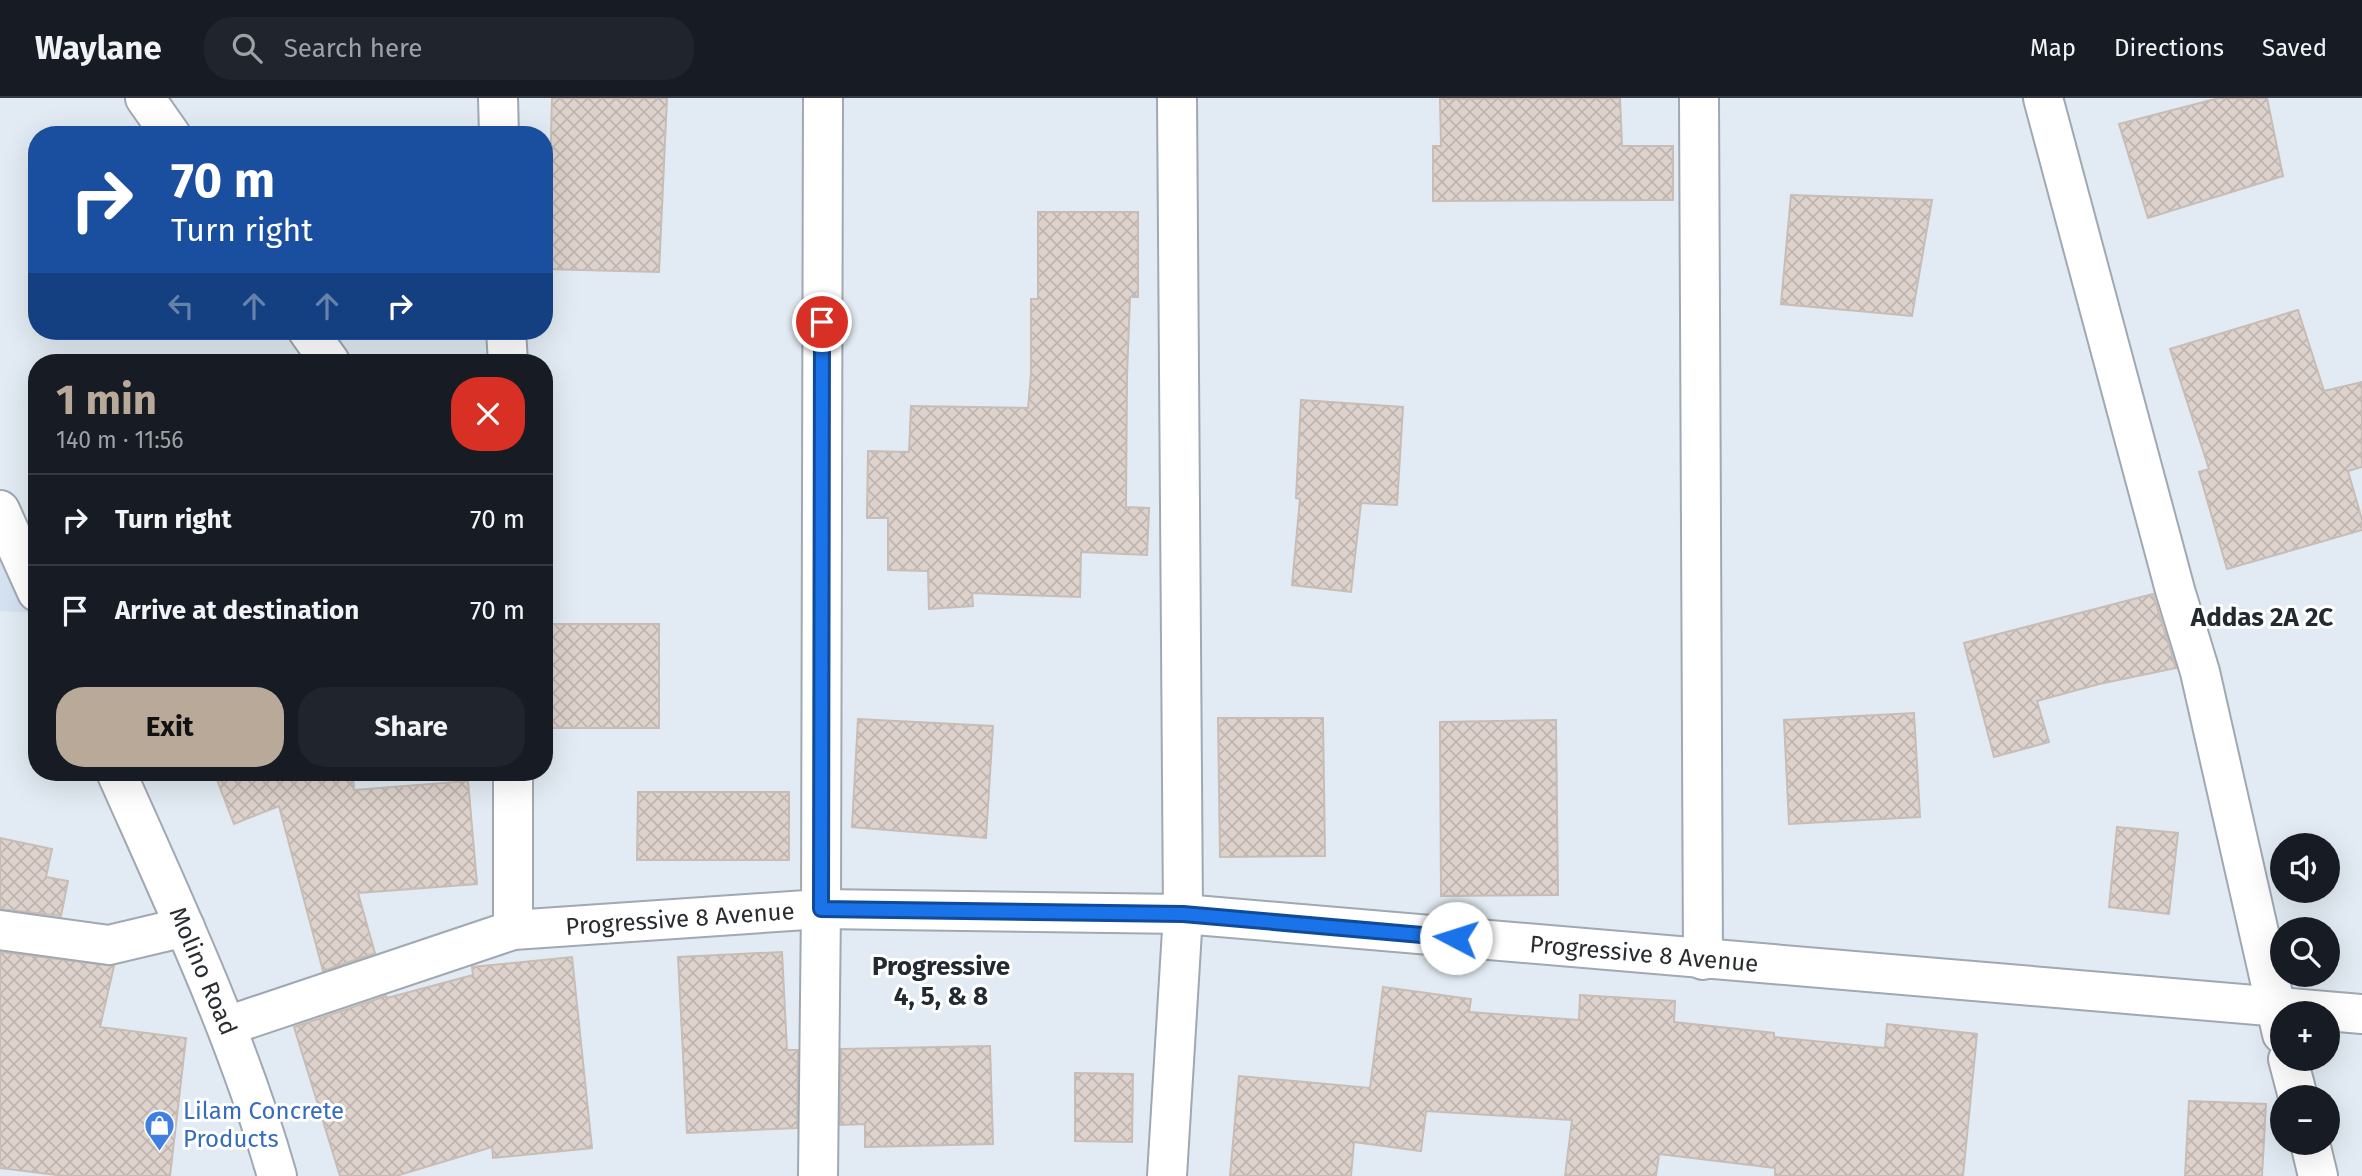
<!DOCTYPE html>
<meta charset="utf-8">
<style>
:root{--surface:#171b24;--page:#20242c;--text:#f1f3f6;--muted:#9ea1a6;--line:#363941;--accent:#b8a999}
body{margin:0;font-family:"Fira Sans",sans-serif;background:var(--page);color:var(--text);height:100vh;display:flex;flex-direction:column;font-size:26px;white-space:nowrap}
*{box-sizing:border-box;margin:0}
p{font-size:23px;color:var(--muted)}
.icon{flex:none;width:38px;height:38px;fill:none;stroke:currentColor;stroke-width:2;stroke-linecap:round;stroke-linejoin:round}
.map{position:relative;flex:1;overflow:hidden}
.details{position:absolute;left:28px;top:256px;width:525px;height:427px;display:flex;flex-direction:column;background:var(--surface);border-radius:28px;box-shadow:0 7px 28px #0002}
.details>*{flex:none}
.banner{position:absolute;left:28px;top:28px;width:525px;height:214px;border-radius:28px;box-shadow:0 7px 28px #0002;background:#1a4fa0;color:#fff;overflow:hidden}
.controls{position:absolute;left:2270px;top:735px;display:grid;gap:14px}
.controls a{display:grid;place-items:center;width:70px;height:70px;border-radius:50%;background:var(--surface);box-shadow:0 7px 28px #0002;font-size:35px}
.pin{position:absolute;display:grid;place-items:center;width:60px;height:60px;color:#fff;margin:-30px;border:4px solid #fff;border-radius:50%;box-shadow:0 2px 7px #0007}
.me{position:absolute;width:77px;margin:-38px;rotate:275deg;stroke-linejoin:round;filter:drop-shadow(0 0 5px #0008)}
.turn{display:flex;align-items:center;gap:24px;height:147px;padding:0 28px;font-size:32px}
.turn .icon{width:91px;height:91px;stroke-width:2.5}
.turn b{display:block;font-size:49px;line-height:60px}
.lanes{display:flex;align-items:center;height:66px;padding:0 28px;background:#0003;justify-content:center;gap:35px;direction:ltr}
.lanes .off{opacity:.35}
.round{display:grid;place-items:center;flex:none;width:74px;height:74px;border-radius:28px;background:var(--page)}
.headline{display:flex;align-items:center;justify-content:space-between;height:119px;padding:0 28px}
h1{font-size:42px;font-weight:700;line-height:52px;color:var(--accent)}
.button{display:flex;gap:14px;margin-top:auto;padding:14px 28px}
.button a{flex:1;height:80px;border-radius:28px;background:var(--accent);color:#111;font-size:28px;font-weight:700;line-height:80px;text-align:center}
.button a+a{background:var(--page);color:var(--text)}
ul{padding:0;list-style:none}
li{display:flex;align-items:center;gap:21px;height:91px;padding:0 28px;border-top:2px solid var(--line)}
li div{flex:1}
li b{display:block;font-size:26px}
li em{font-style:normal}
header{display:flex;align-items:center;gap:42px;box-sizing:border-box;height:98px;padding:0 35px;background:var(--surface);border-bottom:2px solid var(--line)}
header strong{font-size:33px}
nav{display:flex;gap:38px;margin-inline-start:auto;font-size:24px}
.search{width:490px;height:63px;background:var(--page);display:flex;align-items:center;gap:18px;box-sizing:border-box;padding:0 24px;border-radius:28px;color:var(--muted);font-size:26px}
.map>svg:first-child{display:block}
.built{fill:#d4e1f0}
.building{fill:url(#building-cross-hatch);stroke:#c7bdb6;stroke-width:2}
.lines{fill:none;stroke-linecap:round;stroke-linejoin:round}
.minor-casing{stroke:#a0a8b1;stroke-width:42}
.major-casing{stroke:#a0a8b1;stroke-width:42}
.minor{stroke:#fff;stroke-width:38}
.major{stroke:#fff;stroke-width:38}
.route-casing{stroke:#114b97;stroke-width:18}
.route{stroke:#1a73e8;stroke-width:12}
.labels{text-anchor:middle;stroke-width:6;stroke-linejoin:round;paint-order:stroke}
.street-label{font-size:24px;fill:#2a2d30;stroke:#fff}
.shop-label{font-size:24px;fill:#366cbe;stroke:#fff;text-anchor:start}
.neighbourhood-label{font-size:26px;font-weight:bold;fill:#242a31;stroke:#fff}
</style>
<header>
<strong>Waylane</strong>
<div class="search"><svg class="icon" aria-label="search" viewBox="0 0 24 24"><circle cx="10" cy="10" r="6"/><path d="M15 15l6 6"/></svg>Search here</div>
<nav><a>Map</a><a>Directions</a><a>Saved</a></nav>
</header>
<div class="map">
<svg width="2362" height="1078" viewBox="0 0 2362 1078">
<defs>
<pattern id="building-cross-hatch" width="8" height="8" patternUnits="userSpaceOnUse" patternTransform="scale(1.75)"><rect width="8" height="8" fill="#ded3cc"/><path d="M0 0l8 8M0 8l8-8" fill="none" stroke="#bfb5b0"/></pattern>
</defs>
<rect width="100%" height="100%" fill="#e2ebf3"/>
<!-- built -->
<polygon class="built" points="0,412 37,494 37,515 0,513"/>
<!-- building -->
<g class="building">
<polygon points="552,0 667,0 659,174 544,171 544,116 549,117"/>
<polygon points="1620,0 1622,48 1673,48 1673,102 1433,103 1433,48 1441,48 1440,1"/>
<polygon points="2219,0 2267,0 2283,78 2148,120 2119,26"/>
<polygon points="1791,97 1932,102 1912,218 1781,206"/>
<polygon points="1038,114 1138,114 1138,199 1130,199 1127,278 1126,409 1149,410 1147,457 1081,454 1080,499 972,495 973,508 929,511 928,473 888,472 888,420 867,420 868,353 909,354 911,308 1028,310 1031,276 1031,201 1038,201"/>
<polygon points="2298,212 2324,293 2362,284 2362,369 2348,373 2362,422 2362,432 2227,471 2199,374 2209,371 2170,251"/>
<polygon points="1301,302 1403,309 1397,407 1361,405 1351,494 1292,487 1300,401 1296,400"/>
<polygon points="2153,496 2176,570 2099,586 2037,603 2049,644 1994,659 1964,545"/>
<rect x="547" y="526" width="112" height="104"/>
<polygon points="1914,615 1920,719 1789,726 1784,622"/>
<polygon points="1218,620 1323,620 1325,758 1220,759"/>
<polygon points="858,621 993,628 986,740 852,729"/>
<polygon points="1556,622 1558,797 1441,798 1440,624"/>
<polygon points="214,674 358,674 359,676 353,679 354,692 468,683 477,786 358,795 375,855 323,873 279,708 234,726"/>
<polygon points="638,694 789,694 789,762 637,762"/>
<polygon points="2117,729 2178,735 2169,816 2109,809"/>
<polygon points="0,740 52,751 46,779 68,783 61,818 0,811"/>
<polygon points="0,854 114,868 100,929 186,940 170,1078 65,1078 0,1070"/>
<polygon points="782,854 787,952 798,952 797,1030 687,1035 678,859"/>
<polygon points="572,859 592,1050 493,1060 492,1049 396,1078 340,1078 294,929 386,898 387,900 473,877 472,869"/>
<polygon points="1383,889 1471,901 1469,914 1579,922 1580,897 1675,903 1674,924 1774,935 1774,939 1885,950 1887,926 1977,936 1963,1078 1775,1078 1775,1070 1659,1056 1656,1078 1565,1078 1572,1022 1426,1013 1421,1053 1354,1044 1351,1078 1230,1078 1239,978 1370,990"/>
<polygon points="990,948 993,1046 865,1049 865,1026 840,1027 841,951"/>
<polygon points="1075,975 1133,976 1132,1044 1075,1043"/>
<polygon points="2189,1003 2266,1006 2262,1078 2185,1078"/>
</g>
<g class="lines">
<defs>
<g id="minor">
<polyline points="145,0 171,37"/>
<polyline points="498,0 499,37"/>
<polyline points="1699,0 1703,862"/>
<polyline points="2043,0 2175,492 2200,574 2282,936"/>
<polyline points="308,233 330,264"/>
<polyline points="506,233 508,264"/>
<polyline points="513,674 513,832"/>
<polyline points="0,832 109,847 185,829"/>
<polyline points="227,928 513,832 821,811 1183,816 2362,916"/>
<polyline points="2288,961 2298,999"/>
<polyline points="2310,1045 2318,1078"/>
<polyline points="818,1078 821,811 823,0"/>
<polyline points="1167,1078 1183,816 1177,0"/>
</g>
<g id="major">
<polyline points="0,412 37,494"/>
<path d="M116 674C175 807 237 938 277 1078"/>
</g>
</defs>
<!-- minor casing -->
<use href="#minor" class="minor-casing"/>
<!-- major casing -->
<use href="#major" class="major-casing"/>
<!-- minor -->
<use href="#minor" class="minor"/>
<!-- major -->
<use href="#major" class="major"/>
</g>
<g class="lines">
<defs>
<polyline id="route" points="822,224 821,811 1183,816 1456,840"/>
</defs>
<!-- route casing -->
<use href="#route" class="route-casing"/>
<!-- route -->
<use href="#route" class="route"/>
</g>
<!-- icons -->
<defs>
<symbol id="shop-pin" viewBox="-11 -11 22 30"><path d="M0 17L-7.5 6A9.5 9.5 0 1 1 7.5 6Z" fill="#3f7fe0" stroke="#fff"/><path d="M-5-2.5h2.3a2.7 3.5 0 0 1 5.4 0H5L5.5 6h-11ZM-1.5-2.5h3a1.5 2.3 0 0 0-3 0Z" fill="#fff"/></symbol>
</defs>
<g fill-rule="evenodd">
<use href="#shop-pin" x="142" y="1010" width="35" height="47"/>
</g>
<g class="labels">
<!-- street labels -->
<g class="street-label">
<text transform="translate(680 821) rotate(-4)" y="8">Progressive 8 Avenue</text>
<text transform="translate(1644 856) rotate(5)" y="8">Progressive 8 Avenue</text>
<text transform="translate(203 873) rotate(67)" y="8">Molino Road</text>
</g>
<!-- shop labels -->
<g class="shop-label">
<text x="183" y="1021">Lilam Concrete<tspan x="183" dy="28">Products</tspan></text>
</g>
<!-- neighbourhood labels -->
<g class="neighbourhood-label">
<text x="2262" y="528">Addas 2A 2C</text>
<text x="941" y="877">Progressive<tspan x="941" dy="30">4, 5, &amp; 8</tspan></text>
</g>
</g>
</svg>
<div class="controls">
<a><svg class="icon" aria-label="sound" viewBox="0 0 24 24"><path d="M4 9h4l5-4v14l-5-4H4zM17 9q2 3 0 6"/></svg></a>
<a><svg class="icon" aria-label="search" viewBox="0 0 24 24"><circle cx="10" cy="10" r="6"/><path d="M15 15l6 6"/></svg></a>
<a>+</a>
<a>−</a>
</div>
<div class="pin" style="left:822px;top:224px;background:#d93025"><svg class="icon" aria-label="arrive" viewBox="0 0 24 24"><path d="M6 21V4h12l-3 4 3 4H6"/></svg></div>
<svg class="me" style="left:1456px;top:840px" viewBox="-20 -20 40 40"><circle r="19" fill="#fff"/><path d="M0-13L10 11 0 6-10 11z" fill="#1a73e8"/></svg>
<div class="banner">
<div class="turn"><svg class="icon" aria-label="right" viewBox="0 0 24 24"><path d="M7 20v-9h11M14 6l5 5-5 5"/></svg><div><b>70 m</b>Turn right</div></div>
<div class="lanes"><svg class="icon off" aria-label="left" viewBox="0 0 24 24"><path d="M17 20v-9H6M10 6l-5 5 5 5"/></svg><svg class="icon off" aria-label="ahead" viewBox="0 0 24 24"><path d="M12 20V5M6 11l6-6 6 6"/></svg><svg class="icon off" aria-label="ahead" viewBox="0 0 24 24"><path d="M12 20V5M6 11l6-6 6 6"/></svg><svg class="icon" aria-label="right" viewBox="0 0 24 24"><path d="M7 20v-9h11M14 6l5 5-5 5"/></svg></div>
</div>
<section class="details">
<div class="headline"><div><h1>1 min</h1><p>140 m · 11:56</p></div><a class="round" style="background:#d93025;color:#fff"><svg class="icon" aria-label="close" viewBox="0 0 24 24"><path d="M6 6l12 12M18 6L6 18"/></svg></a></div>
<ul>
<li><svg class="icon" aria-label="right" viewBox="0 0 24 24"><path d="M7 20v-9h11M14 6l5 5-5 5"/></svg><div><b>Turn right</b></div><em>70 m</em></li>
<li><svg class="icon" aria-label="arrive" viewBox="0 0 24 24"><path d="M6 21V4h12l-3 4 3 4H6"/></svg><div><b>Arrive at destination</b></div><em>70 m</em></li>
</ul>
<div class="button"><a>Exit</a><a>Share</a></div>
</section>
</div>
